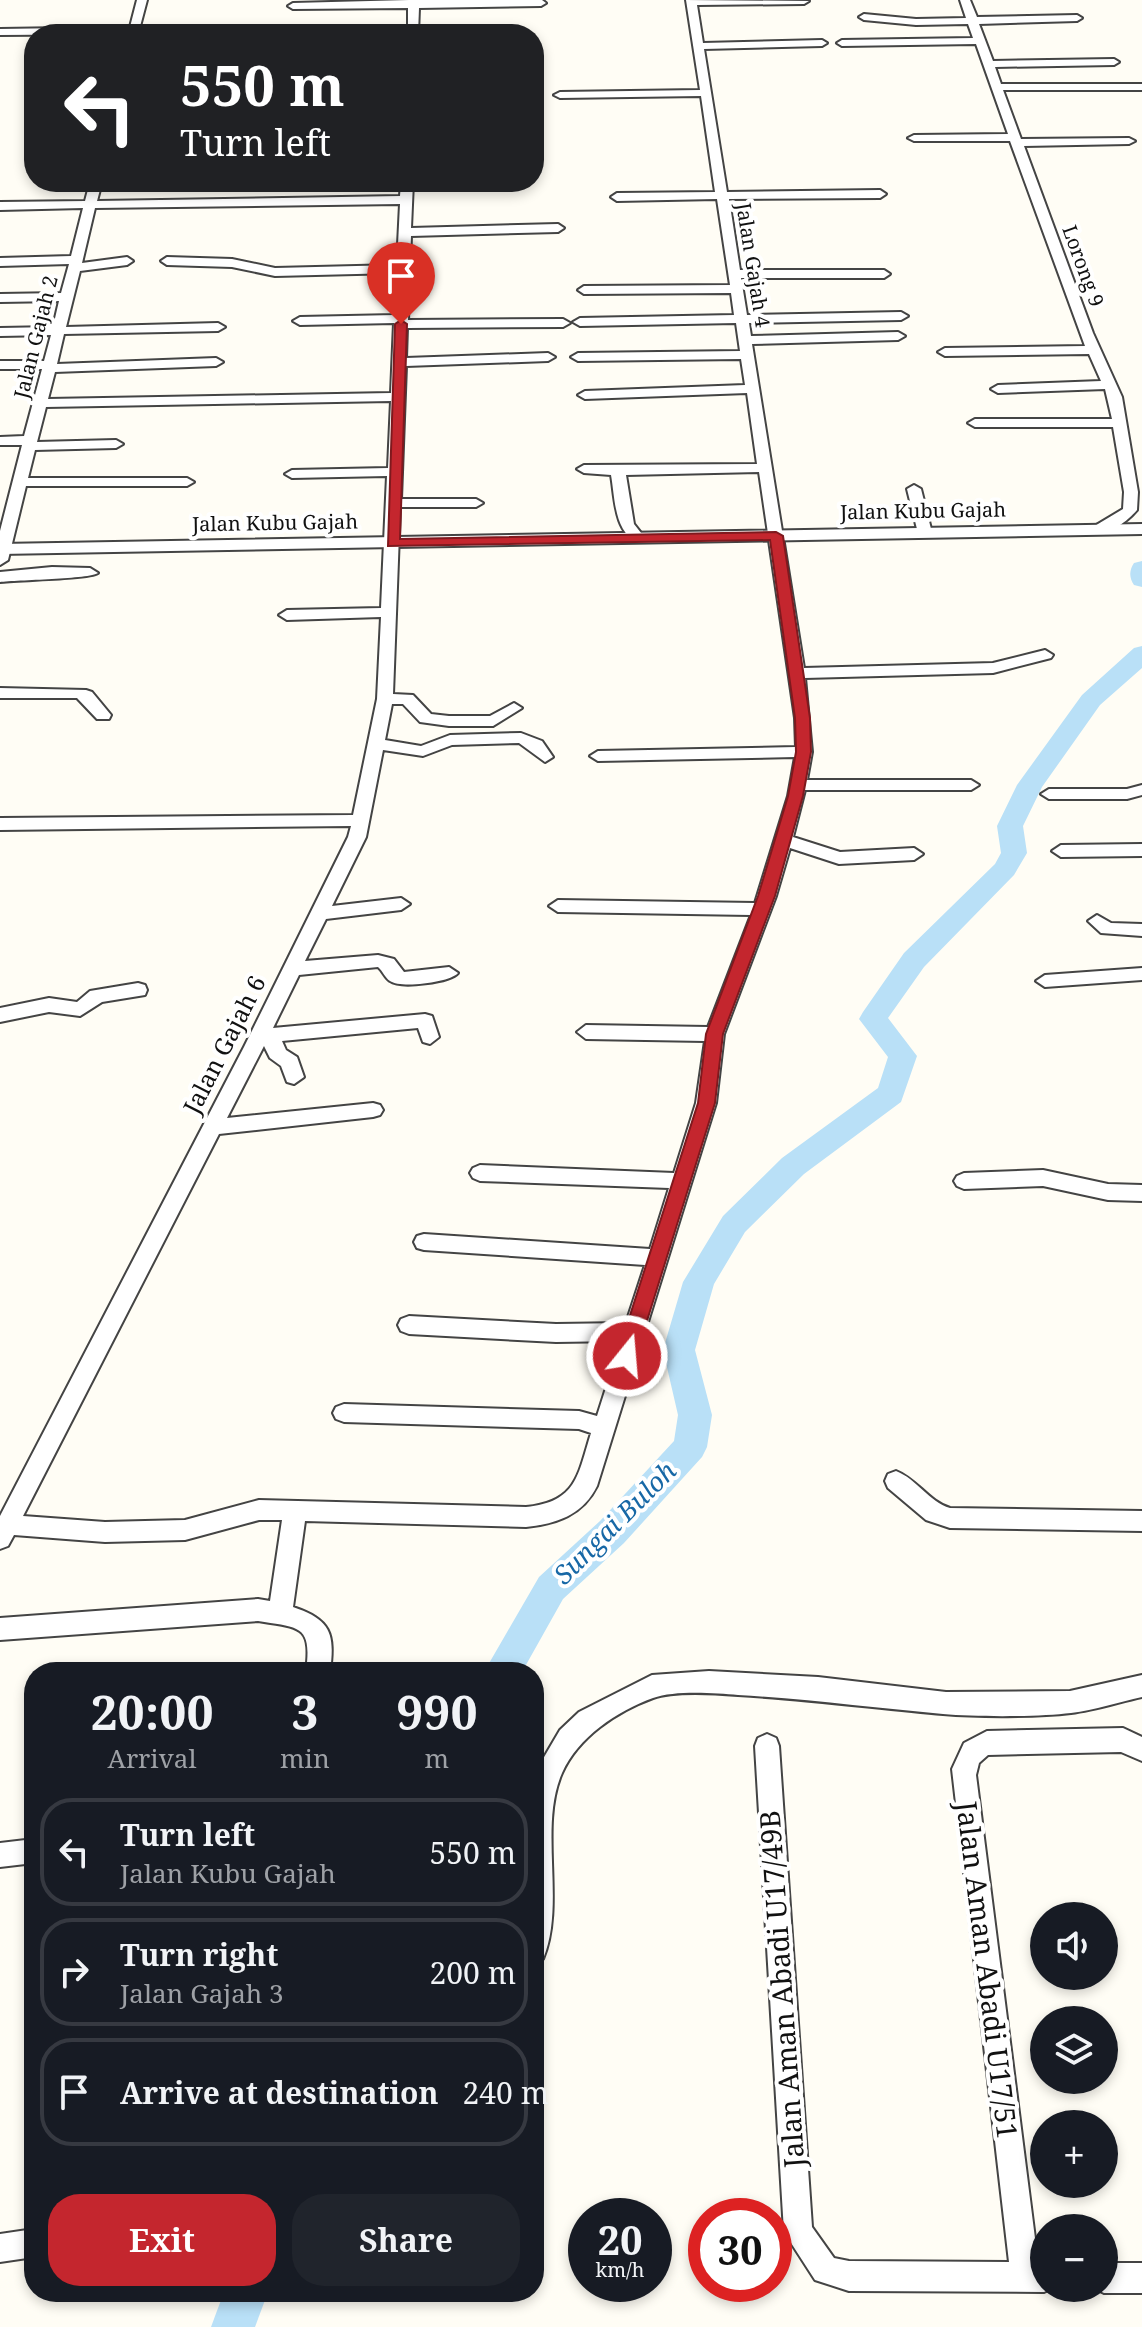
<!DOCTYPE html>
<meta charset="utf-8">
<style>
:root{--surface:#171b24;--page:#20242c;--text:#f1f3f6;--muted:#9ea1a6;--line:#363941;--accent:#c4262e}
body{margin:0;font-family:"Noto Serif",serif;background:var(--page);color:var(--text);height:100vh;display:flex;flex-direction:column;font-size:30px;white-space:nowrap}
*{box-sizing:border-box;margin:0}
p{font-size:26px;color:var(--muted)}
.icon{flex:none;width:44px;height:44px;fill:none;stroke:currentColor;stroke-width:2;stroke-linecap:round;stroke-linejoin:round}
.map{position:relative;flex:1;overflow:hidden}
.details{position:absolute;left:24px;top:1662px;width:520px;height:640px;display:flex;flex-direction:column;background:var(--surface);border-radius:32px;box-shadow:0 4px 12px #0003}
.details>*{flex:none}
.banner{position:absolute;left:24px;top:24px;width:520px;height:168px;border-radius:32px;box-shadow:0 4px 12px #0003;background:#202124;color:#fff;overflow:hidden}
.controls{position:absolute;left:1030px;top:1902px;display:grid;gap:16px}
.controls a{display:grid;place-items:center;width:88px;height:88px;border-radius:50%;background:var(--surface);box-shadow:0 4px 12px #0003;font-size:40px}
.speed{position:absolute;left:568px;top:2198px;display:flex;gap:16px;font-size:40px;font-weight:700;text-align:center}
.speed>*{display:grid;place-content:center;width:104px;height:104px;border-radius:50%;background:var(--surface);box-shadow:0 4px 12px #0003;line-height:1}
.speed small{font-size:20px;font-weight:400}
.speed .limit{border:12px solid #d22;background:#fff;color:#111}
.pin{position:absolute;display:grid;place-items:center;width:68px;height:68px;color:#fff;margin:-82px -34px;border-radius:50% 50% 50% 0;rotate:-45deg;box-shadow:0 0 8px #0007}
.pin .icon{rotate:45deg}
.me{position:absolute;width:88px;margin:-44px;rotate:17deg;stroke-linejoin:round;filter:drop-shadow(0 0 6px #0008)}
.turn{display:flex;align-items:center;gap:28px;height:168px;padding:0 24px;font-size:36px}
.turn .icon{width:104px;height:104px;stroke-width:2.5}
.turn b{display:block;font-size:56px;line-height:68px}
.eta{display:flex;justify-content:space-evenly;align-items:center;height:136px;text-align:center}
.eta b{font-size:48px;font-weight:700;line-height:56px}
.cta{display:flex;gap:16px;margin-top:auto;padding:16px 24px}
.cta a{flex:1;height:92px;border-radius:32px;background:var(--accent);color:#fff;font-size:32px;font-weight:700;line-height:92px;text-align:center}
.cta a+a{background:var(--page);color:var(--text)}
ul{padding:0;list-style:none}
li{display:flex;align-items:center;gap:24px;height:108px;margin:0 16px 12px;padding:0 8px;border:4px solid var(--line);border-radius:32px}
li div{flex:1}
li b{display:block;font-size:30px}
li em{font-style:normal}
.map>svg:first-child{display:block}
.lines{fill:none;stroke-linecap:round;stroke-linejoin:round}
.river{fill:#b9e0f7;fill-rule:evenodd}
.minor-casing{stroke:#444;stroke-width:4}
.tertiary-casing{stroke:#444;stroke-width:4}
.minor{fill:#fff;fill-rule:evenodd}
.tertiary{fill:#fff;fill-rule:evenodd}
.route{fill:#c4262e;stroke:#7f191e;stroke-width:2}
.labels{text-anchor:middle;stroke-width:8;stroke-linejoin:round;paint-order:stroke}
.far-street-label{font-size:20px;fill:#111;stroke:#fff}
.street-label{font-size:24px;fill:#111;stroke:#fff}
.water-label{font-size:26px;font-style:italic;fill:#1768a6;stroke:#fff}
.near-street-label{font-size:28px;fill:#111;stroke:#fff}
</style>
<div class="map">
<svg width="1142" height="2327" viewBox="0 0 1142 2327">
<rect width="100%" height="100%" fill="#fffdf5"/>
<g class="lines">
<!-- river -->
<g class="river">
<path d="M1142 561V587L1134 585C1129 578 1129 570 1134 563Z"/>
<polygon points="1142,646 1142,668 1100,705 1042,787 1023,826 1027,853 1014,875 924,967 888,1018 917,1056 901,1102 804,1174 745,1232 714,1284 695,1350 712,1415 707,1447 702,1457 624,1543 563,1599 522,1672 484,1672 539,1577 600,1521 674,1441 678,1415 663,1350 683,1282 723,1216 782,1158 878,1088 888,1057 859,1019 863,1012 904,953 995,864 1001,853 997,826 1017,785 1082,695 1134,648"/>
<polygon points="224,2292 268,2292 255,2327 211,2327"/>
</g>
<defs>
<g id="minor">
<polygon points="137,0 147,0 138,34 0,35 0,29 130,27"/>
<polygon points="409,0 542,0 546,3 541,6 419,8 418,34 408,34 408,8 293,9 288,6 293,3"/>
<path d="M686 0 809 1 804 4 697 5 703 43 822 40 827 43 822 46 704 49 727 192 880 190 886 194 880 198 729 199 740 270H884L890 274 884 278H741L747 315 901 312 908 316 901 320 749 323 751 336 898 332 905 336 898 340 752 344 804 668 993 663 1045 650 1053 655 1051 658 993 673 805 678 812 752 807 780H971L979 785 971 790H805L793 837 840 852 914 848 923 854 914 860 839 864 790 848 776 896 724 1034 716 1103 597 1486C583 1515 556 1524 526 1527L305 1521 293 1607C331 1620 335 1633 330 1672H306C312 1625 301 1628 258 1621L0 1640V1618L258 1599 270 1601 282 1520H259L185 1540 105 1542 14 1535 8 1546 0 1549V1516L244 1047 348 837 351 826 0 830V818L353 815 377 699 381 617 287 620 279 615 287 610 381 608 387 476 292 478 285 474 292 470 388 468 391 401 46 407 37 442 116 440 123 444 116 448 35 450 28 478H187L194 482 187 486H26L8 560 0 565V531L22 445H0V437L24 436 42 369H0V361H44L51 335 0 336V328L53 327 59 301 0 302V294L61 293 69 264 0 266V258L71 256 83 208 0 210V202L85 201 90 182H102L97 201 400 196 401 182H413L411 228 558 224 564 228 558 232 411 236 408 320 563 319 570 323 563 327 407 328 406 358 548 353 555 357 548 361 406 366 401 499H476L483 503 476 507H400L393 694 413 695 431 714 449 716H490L514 703 522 708 493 726H449L420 722 403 704H392L385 740 421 746 450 735 521 733 542 741 553 757 545 762 519 743 452 745 423 756 383 750 366 837 332 906 401 898 410 904 401 910 326 919 305 961 378 955 394 959 404 972 449 967 458 973C451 982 401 989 390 981 385 978 383 971 378 967L299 975 273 1028 425 1014 432 1016 439 1037 430 1044 423 1042 418 1028 282 1041 286 1050 297 1057 304 1077 294 1084 287 1082 281 1066 270 1058 264 1046 227 1118 373 1103 380 1105 383 1110 380 1115 373 1117 219 1134 23 1516 105 1522 185 1520 259 1500 526 1507C577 1502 578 1475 591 1433L579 1429 344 1422 336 1419 333 1413 336 1407 344 1404 579 1411 597 1416 621 1341 556 1342 409 1334 401 1331 398 1325 401 1319 409 1316 556 1324 626 1323 645 1265 424 1250 417 1248 414 1242 417 1236 424 1234 650 1249 669 1188 480 1181 473 1178 470 1173 473 1168 480 1165 674 1173 696 1103 705 1041 586 1039 577 1032 586 1025 708 1027 751 915 558 912 549 906 558 900 755 903 788 796 795 757 598 761 590 756 598 751 796 747 795 718 759 472 626 475 634 524 645 538 638 542C614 533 615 497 611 475L584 473 577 469 584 465 757 464 747 393 585 399 578 395 585 391 745 385 741 359 578 361 571 357 578 353 740 351 736 323 580 326 573 322 580 318 734 315 731 293 584 294 578 290 584 286 730 285 717 199 617 201 611 197 617 193 715 192 701 96 560 98 554 95 560 92 700 90ZM400 204 397 265 275 268 232 259 167 257 161 261 167 265 232 267 275 276 397 273 395 315 300 317 293 321 300 325 394 323 391 393 48 399 55 372 216 366 223 362 216 358 57 364 64 334 218 331 225 327 218 323 66 327 80 271 127 265 133 261 127 257 82 263 95 208Z"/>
<path d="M960 0H970L977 17 1077 15 1082 18 1077 21 979 24 993 61 1114 59 1119 62 1114 65 995 67 1001 84H1142V90H1003L1021 139 1129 138 1135 141 1129 144 1024 146 1093 333 1122 397 1138 492 1137 510C1126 523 1107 536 1090 533L1088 530 1123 509 1124 492 1113 427H975L968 423 975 419H1112L1105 389 998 393 991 389 998 385 1101 381 1089 354 945 356 938 352 945 348 1085 346 1010 141H914L908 138 914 135 1008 134 976 44 842 46 837 43 842 40 973 38 968 24 916 25 864 20 859 17 864 14 916 19 966 18Z"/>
<polygon points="914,485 921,489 932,533 930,536 925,537 918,533 907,489"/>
<path d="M52 567 90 568 98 573C90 579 16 580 0 582V572Z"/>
<polygon points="0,688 86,690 92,692 111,715 109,719 97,719 77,698 0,698"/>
<polygon points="1142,785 1142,795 1127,799 1049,799 1041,794 1049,789 1127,789"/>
<polygon points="1142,844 1142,856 1061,857 1052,851 1061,845"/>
<polygon points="1097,915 1111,923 1142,924 1142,936 1101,933 1088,921"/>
<polygon points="1142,968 1142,980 1045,987 1036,981 1045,975"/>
<polygon points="138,983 145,985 147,990 145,995 102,1002 80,1016 49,1012 0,1022 0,1008 49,998 77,1002 90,991"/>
<polygon points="1043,1170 1108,1184 1142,1185 1142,1201 1108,1200 1043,1186 964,1189 957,1186 954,1181 957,1176 964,1173"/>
<path d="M896 1471C917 1479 929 1502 950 1508L1142 1511V1531L950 1528 926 1520 888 1488 885 1481 888 1474Z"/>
<path d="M709 1671 818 1677 946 1692 1070 1691 1142 1675V1697C1119 1702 1095 1710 1071 1713 1038 1717 977 1717 943 1714 875 1708 807 1699 738 1695 715 1693 675 1690 653 1698 617 1711 578 1737 562 1773 538 1827 566 1905 543 1959L534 1963V1786L540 1764 560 1730 579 1712 652 1675Z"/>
<polygon points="1123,1728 1142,1737 1142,1761 1121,1752 988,1755 979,1763 976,1775 1038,2262 1044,2262 1044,2288 1053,2288 1044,2292 849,2291 815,2280 784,2232 755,1746 758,1738 767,1734 776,1738 779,1746 812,2227 834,2258 849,2261 1009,2262 952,1769 964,1743 987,1731"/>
<polygon points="34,1839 34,1863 0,1867 0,1843"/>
<polygon points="34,2229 34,2257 0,2262 0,2234"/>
<polygon points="1104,2263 1142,2263 1142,2293 1104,2293 1094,2288 1104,2288"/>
</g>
<polygon id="tertiary" points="1142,524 1142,534 0,554 0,544"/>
</defs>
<!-- minor casing -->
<use href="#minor" class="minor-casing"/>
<!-- tertiary casing -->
<use href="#tertiary" class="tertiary-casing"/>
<!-- minor -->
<use href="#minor" class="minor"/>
<!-- tertiary -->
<use href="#tertiary" class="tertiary"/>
</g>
<!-- route -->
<polygon class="route" points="401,320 407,324 400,539 776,532 783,536 810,718 811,752 803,796 775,896 723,1034 715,1103 636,1356 634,1362 620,1362 617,1356 698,1103 706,1034 758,896 788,796 796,752 795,718 770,540 388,546 395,324"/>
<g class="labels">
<!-- far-street labels -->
<g class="far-street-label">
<text transform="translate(753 265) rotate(81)" y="7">Jalan Gajah 4</text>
<text transform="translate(1083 266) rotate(70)" y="7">Lorong 9</text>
<text transform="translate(36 337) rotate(-76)" y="7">Jalan Gajah 2</text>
<text transform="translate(923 511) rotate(-1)" y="7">Jalan Kubu Gajah</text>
<text transform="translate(275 523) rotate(-1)" y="7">Jalan Kubu Gajah</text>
</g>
<!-- street labels -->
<g class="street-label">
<text transform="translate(225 1045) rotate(-63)" y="8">Jalan Gajah 6</text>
</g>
<!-- water labels -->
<g class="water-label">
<text transform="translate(615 1523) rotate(-45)" y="9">Sungai Buloh</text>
</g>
<!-- near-street labels -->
<g class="near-street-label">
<text transform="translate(987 1970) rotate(83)" y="10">Jalan Aman Abadi U17/51</text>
<text transform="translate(782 1989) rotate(-94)" y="10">Jalan Aman Abadi U17/49B</text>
</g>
</g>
</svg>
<div class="controls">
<a><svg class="icon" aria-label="sound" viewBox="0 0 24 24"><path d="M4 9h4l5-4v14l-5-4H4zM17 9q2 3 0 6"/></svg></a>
<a><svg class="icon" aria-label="layers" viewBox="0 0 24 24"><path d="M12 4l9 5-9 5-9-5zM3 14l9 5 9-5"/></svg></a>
<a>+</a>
<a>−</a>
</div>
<div class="speed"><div>20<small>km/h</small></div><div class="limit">30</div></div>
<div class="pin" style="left:401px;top:324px;background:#d93025"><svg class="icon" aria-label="arrive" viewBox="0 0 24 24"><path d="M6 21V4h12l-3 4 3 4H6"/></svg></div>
<svg class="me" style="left:627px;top:1356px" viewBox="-20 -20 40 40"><circle r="17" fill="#c4262e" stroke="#fff" stroke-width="3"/><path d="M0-11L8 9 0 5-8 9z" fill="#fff"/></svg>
<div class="banner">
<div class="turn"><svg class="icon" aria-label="left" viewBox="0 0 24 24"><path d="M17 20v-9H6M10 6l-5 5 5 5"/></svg><div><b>550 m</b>Turn left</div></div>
</div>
<section class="details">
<div class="eta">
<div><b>20:00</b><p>Arrival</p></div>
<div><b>3</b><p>min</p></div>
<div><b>990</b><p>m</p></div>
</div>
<ul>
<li><svg class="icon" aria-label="left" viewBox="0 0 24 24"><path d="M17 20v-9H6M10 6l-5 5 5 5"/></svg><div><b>Turn left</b><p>Jalan Kubu Gajah</p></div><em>550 m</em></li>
<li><svg class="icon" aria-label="right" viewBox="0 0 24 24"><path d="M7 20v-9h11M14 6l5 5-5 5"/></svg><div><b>Turn right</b><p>Jalan Gajah 3</p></div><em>200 m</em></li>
<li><svg class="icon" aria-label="arrive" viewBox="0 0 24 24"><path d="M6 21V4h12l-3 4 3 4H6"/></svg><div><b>Arrive at destination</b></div><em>240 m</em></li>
</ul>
<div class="cta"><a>Exit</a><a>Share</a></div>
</section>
</div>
